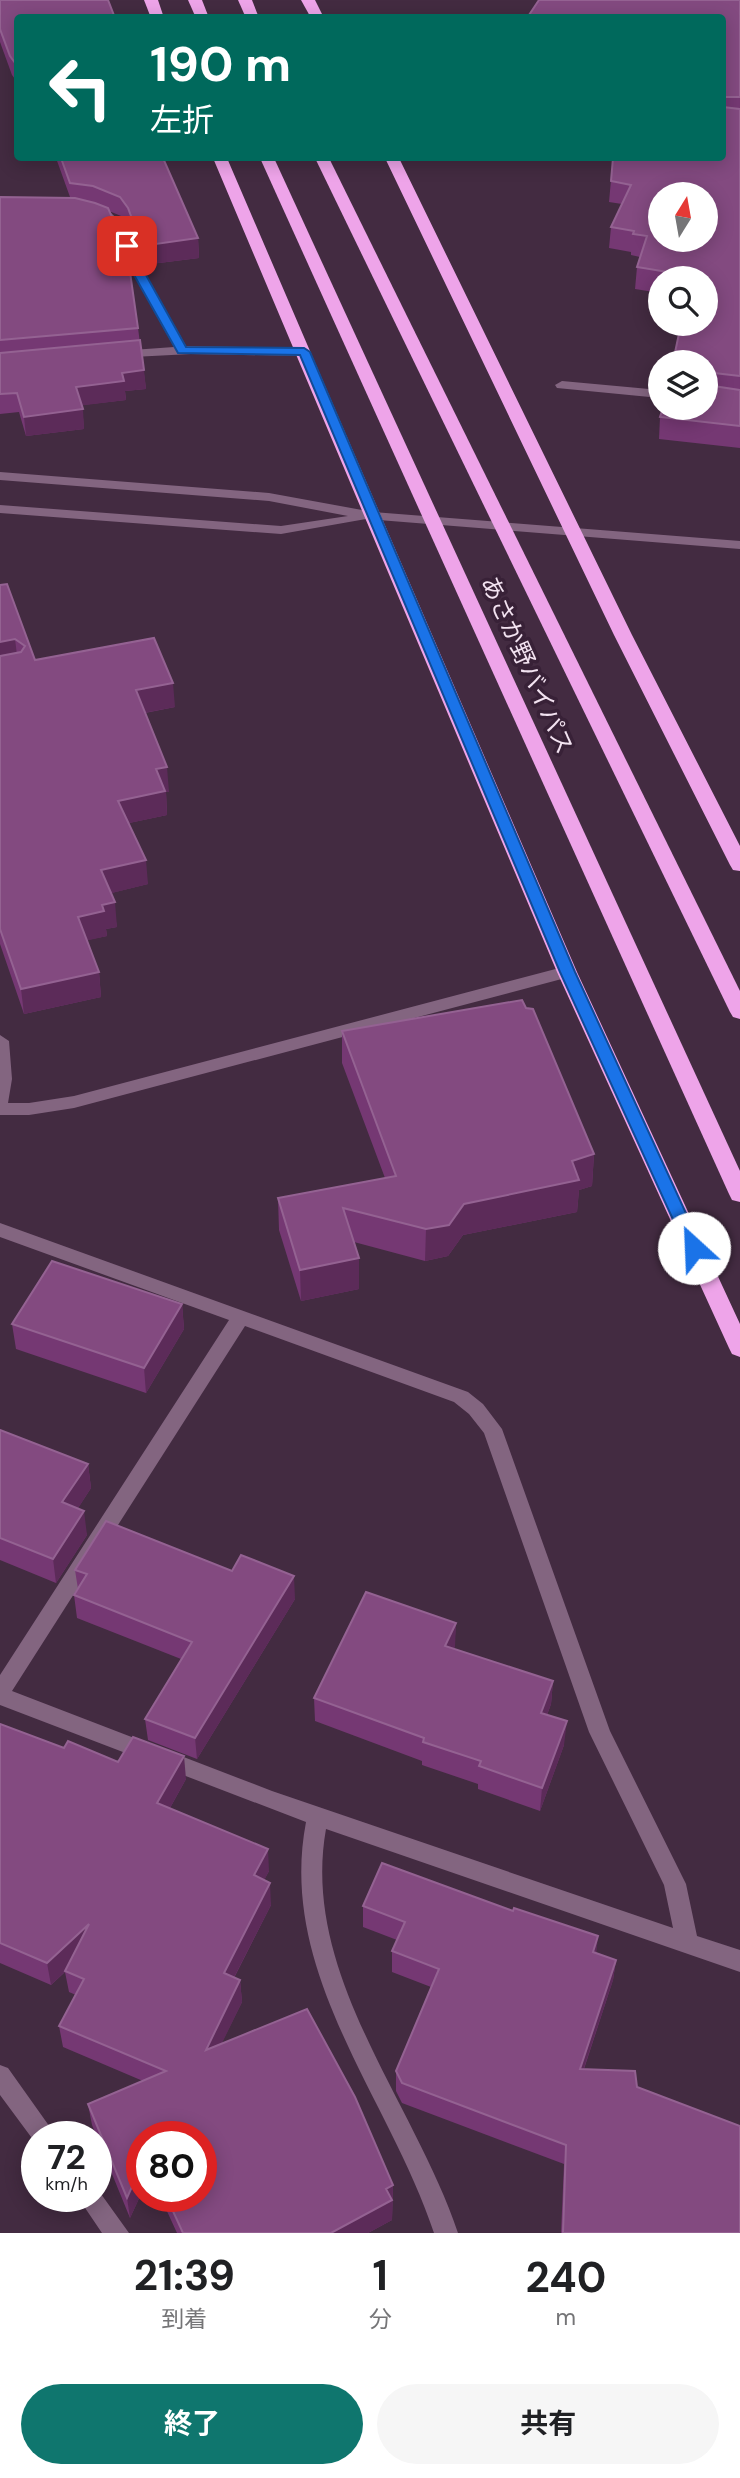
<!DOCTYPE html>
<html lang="ja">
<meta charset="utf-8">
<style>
:root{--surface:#fff;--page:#f6f6f6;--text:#202124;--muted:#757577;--accent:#0f766e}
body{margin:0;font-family:"DM Sans","Noto Sans JP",sans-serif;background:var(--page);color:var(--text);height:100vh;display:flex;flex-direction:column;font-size:26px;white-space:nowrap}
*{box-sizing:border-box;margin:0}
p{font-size:23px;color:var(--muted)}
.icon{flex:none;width:38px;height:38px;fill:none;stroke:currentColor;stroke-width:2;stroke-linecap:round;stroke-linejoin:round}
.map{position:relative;height:2233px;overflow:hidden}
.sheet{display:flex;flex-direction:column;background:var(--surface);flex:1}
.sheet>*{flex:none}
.top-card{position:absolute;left:14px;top:14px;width:712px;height:147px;border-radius:7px;box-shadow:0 4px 18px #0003;background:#00695c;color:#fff;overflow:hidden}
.needle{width:46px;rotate:11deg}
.fabs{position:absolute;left:648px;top:182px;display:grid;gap:14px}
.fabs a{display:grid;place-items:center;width:70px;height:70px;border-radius:50%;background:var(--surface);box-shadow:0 4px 18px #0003;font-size:35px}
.speed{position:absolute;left:21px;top:2121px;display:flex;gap:14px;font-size:35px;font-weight:700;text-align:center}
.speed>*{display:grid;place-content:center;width:91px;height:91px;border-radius:50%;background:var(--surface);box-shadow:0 4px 18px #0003;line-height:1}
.speed small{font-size:18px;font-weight:400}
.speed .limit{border:10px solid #d22;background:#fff;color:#111}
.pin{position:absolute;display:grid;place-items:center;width:60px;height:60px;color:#fff;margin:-30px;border-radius:14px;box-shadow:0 4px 10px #0006}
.me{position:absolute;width:77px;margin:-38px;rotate:335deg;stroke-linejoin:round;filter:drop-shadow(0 0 5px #0008)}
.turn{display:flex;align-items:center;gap:24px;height:147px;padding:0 21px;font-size:32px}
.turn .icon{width:91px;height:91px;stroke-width:2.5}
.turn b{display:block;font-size:49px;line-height:60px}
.eta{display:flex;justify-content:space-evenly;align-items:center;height:119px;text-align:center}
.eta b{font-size:42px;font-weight:700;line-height:49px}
.primary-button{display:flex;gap:14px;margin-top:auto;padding:14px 21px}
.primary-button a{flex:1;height:80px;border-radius:42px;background:var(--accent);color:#fff;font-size:28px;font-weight:700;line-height:80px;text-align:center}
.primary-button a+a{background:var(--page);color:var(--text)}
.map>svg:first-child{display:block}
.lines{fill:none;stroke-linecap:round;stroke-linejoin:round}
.minor{fill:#836580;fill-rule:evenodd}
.highway{fill:#eea4e9;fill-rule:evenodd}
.wall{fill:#753873}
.shaded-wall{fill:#5c2b59}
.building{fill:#834a80;stroke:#946292;stroke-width:2;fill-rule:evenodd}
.route{fill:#1a73e8;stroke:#114b97;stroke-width:2}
.labels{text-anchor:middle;stroke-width:7;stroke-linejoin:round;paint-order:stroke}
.street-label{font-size:24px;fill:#f3e3f1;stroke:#382137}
</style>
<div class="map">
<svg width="740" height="2233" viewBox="0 0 740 2233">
<rect width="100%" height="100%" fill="#432b41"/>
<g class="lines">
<!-- minor -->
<g class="minor">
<polygon points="92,207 110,212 127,228 141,266 186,346 304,348 311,352 304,356 191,354 113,358 113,352 118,351 174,347 129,266 115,230 102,218 88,214 88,208"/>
<polygon points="562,381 660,390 660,398 557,388 555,385"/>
<polygon points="0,472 269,493 373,512 740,541 740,549 366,519 281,534 0,513 0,505 281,526 348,516 269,501 0,480"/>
<polygon points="567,966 573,968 575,972 573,976 74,1108 29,1115 0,1115 0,1035 9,1041 12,1079 8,1103 29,1103 74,1096"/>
<path d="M0 1223 468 1392 483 1404 502 1429 610 1731 686 1884 697 1936 740 1950V1972L326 1829C300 1974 415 2103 458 2233H434C389 2097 277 1974 306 1822L0 1705V1675L229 1320 0 1237ZM245 1326 454 1402 469 1414 484 1433 589 1732 664 1885 673 1928 272 1791 12 1691Z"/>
<polygon points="0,2065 8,2068 57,2137 37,2137 37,2145 0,2095"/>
<polygon points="96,2187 129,2233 102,2233 77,2196 96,2196"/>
</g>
<!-- highway -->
<g class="highway">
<polygon points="144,0 158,0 164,18 151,18"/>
<polygon points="188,0 202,0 209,18 196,18"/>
<polygon points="238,0 252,0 259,18 246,18"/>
<polygon points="301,0 315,0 324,18 311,18"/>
<polygon points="213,158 227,158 577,972 740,1324 740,1357 732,1354 729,1348 557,972"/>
<polygon points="260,158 274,158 740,1171 740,1202 732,1200 729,1194"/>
<polygon points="315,158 329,158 740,991 740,1019 733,1017 730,1012"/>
<polygon points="385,158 399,158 632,635 740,846 740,871 733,870 730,865 614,635"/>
</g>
</g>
<!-- wall -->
<g class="wall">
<polygon points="0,0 18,18 18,83 12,75 0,42"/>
<polygon points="740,0 740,448 659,439 660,417 705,278 660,278 660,293 635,289 637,267 640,257 631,255 631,252 609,248 611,227 622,204 609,202 613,158 723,18"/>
<polygon points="56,158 163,158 198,238 199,258 143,265 129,227 121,216 109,211 138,328 146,389 125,391 126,400 82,405 84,429 26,436 19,412 0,414 0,197 70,197"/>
<polygon points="0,585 35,660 175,707 145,713 169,792 166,792 167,815 129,823 148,884 111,893 117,927 106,929 107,936 87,940 99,972 101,997 24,1014 0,944"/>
<polygon points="342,1031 594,1154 592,1186 579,1190 577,1212 463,1235 448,1256 425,1261 354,1242 359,1289 301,1301 279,1230 278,1198 385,1178 342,1063"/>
<polygon points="182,1304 184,1329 146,1393 16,1349 12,1324"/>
<polygon points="0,1430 88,1464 91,1488 78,1508 87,1535 56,1583 0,1560"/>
<polygon points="75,1570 295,1599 197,1759 148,1740 145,1719 181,1659 77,1618 74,1595 78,1589"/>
<polygon points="456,1623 454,1649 553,1681 551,1704 547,1715 564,1745 540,1811 478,1789 478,1784 422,1765 422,1761 315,1721 314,1698"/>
<polygon points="0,1724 64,1748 186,1779 170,1808 269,1871 264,1880 271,1905 234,1978 240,1980 242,2002 221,2044 393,2185 392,2220 368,2233 177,2233 160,2196 201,2196 142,2137 142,2192 130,2218 92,2125 88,2104 143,2081 63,2047 59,2026 76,1995 69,1992 65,1972 51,1985 0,1963"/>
<polygon points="363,1906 596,1953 616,1960 613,1980 584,2069 637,2087 740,2233 561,2233 564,2164 402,2103 396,2091 396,2071 431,1987 392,1972 392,1951 397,1940 363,1927"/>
</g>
<!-- shaded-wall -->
<g class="shaded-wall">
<polygon points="198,238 199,258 143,265 142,246"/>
<polygon points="144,370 146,389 125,391 126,400 78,406 76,387 122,373"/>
<polygon points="83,409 84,429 26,436 24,417"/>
<polygon points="15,639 18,663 0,666 0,642"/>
<polygon points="173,683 175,707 138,714 136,690"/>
<polygon points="167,767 169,792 166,792 167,815 120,825 118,801 156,769"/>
<polygon points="146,860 148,884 104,895 101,870"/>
<polygon points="115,902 117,927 106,929 107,936 81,942 78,917 102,905"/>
<polygon points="99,972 101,997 24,1014 21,989"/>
<polygon points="594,1154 592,1186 579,1190 577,1212 463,1235 448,1256 425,1261 426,1229 464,1204 572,1161"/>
<polygon points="359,1258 359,1289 301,1301 300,1270"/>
<polygon points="182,1304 184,1329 146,1393 144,1368"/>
<polygon points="88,1464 91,1488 66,1527 62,1502"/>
<polygon points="84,1511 87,1535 56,1583 53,1559"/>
<polygon points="294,1576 295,1599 197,1759 195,1738"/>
<polygon points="456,1623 455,1647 445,1670 445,1646"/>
<polygon points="553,1681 551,1704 539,1736 541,1713"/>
<polygon points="567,1721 564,1745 540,1811 542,1788"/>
<polygon points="184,1756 186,1779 160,1826 157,1803"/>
<polygon points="268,1849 269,1871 255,1898 254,1875"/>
<polygon points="270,1883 271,1905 225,1995 224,1973"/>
<polygon points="89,1924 92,1946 51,1985 47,1963"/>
<polygon points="598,1936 596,1957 593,1952"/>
<polygon points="616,1960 613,1980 577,2089 580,2069"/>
<polygon points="240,1980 242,2002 208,2072 206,2050"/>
<polygon points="142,2164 142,2192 130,2218 127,2198"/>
<polygon points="393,2185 392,2220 368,2233 331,2233 386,2189"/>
</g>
<!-- building -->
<g class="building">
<polygon points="0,0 108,0 115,18 18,18 18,67 10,56 0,29"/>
<path d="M539 0H740V97H723V107L740 109V376L705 372 707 385 740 390V426L660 417 663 408H705V362H673L681 324H705V278H691L692 276 637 267 647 236 633 234 634 231 611 227 631 185 611 181 613 158H723V18H527ZM660 194H705V240H660Z"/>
<polygon points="61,158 163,158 198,238 142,246 128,208 120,197 93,186 70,183"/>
<polygon points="0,197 75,198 95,203 108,208 127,251 138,328 0,340"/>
<polygon points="140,340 144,370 122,373 124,381 76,387 83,409 24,417 17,393 0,394 0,353"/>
<polygon points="7,584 35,660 154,638 173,683 136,690 167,767 156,769 165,791 118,801 146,860 101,870 115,902 102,905 104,911 78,917 99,972 21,989 0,929 0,656 21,652 25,646 15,639 0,642 0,585"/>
<polygon points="522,1000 526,1008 533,1009 594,1154 572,1161 579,1180 464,1204 449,1225 426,1229 343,1208 359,1258 300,1270 278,1198 396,1176 342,1031"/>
<polygon points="52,1261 182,1304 144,1368 12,1324"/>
<polygon points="0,1430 88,1464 62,1502 84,1511 53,1559 0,1538"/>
<polygon points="106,1521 232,1571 241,1555 294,1576 195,1738 145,1719 192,1642 74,1595 87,1574 75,1570"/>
<polygon points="366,1592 456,1623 445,1646 553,1681 541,1713 567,1721 542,1788 479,1766 481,1761 423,1742 424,1738 314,1698"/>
<polygon points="0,1724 64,1748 68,1741 118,1762 133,1737 184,1756 157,1803 268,1849 254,1875 270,1883 224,1973 240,1980 206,2050 307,2009 355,2097 393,2185 386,2189 392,2200 331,2233 183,2233 166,2196 201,2196 201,2137 142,2137 142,2164 127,2198 88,2104 166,2071 59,2026 84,1979 65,1971 89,1924 47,1963 0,1943"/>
<polygon points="382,1863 513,1911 514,1908 598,1936 593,1952 616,1960 580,2069 635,2071 637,2087 740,2126 740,2233 563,2233 566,2145 402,2083 396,2071 439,1969 392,1951 405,1922 363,1906"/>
</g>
<!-- route -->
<polygon class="route" points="127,242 133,246 141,266 186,347 304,348 310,352 575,972 702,1248 700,1252 694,1254 686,1248 560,972 300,355 178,353 129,266 122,246"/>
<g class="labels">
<!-- street labels -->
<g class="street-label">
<text transform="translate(527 665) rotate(66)" y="8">あさか野バイパス</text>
</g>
</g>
</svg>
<div class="fabs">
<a><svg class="needle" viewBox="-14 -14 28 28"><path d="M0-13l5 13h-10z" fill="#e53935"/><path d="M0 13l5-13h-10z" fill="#757577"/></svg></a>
<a><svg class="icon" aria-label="search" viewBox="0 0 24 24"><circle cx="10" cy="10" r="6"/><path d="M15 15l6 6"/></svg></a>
<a><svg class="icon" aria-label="layers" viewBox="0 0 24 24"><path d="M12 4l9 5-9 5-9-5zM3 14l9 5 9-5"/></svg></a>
</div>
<div class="speed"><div>72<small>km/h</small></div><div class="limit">80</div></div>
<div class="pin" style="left:127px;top:246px;background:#d93025"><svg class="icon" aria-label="arrive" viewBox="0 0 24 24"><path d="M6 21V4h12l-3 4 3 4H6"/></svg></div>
<svg class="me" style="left:694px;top:1248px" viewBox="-20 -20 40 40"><circle r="19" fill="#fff"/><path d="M0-13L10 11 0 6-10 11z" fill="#1a73e8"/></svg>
<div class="top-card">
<div class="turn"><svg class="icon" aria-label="left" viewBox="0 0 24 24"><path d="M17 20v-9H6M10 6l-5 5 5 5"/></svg><div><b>190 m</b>左折</div></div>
</div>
</div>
<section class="sheet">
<div class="eta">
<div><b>21:39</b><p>到着</p></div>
<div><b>1</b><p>分</p></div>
<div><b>240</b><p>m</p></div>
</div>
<div class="primary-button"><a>終了</a><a>共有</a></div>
</section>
